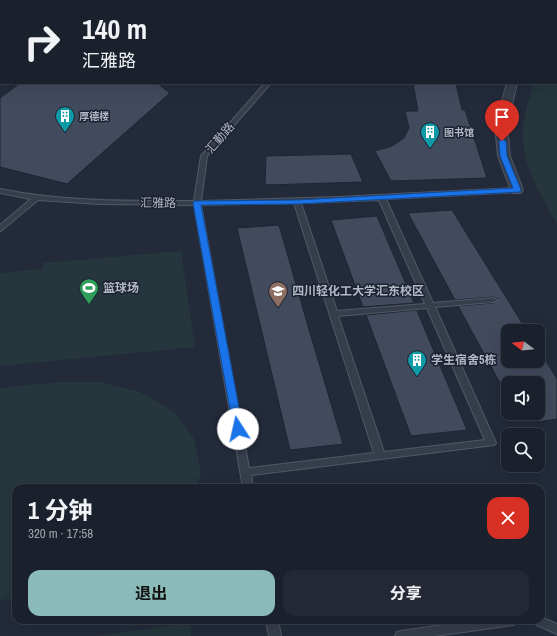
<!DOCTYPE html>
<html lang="zh">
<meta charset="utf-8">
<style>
:root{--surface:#1a202c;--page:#232834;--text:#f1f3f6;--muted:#9fa3a9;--line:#383e48;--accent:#8bbbb9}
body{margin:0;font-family:"Archivo Narrow","Noto Sans SC",sans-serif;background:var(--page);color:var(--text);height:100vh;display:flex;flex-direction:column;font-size:15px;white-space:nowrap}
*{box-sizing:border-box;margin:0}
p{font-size:13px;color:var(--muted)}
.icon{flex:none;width:22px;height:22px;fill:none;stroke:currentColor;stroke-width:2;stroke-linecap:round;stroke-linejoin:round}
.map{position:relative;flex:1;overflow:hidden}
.sheet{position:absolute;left:12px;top:484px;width:533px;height:140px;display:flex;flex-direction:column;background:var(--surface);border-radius:12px;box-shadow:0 4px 16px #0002,0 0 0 1px var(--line)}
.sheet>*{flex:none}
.top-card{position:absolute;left:0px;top:0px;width:557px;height:84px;box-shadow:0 4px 16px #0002,0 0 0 1px var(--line);background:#1a202c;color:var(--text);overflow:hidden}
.needle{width:26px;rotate:286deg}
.fabs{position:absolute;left:501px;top:324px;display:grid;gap:8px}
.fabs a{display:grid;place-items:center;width:44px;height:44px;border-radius:8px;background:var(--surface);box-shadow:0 4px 16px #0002,0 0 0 1px var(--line);font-size:20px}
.pin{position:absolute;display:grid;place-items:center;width:34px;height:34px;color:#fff;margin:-41px -17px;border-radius:50% 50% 50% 0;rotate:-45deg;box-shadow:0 0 4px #0007}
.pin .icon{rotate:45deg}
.me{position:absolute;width:44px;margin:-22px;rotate:350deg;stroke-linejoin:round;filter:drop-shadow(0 0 3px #0008)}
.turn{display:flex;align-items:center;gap:14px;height:84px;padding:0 16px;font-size:18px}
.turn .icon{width:52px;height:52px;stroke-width:2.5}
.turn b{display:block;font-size:28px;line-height:34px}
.round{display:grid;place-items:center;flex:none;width:42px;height:42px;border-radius:12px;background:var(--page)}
.overview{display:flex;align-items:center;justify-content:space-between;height:68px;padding:0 16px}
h1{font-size:24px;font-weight:700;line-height:30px}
.cta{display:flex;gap:8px;margin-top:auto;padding:8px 16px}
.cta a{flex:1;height:46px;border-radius:12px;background:var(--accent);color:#111;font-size:16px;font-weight:700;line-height:46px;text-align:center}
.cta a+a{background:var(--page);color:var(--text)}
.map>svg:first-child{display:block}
.green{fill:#25373c}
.building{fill:#424a5d;stroke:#1e2432}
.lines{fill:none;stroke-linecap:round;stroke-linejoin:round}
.service-casing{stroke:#525866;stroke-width:2}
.minor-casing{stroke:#525866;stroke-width:2}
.service{fill:#363d4b;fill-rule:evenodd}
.minor{fill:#363d4b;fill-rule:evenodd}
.route{fill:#1a73e8;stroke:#114b97}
.labels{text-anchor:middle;stroke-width:3;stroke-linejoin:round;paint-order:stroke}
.far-poi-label{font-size:10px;font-weight:bold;fill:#b2b8c7;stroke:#1c2230;text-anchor:start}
.street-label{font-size:12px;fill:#b2b8c7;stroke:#1c2230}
.poi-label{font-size:12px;font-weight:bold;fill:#b2b8c7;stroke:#1c2230;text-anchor:start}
</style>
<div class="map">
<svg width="557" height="636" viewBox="0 0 557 636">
<rect width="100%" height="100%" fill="#232b3b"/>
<!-- green -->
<g class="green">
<path d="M557 13V223C541 197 521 163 523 131 524 115 529 99 534 83H556Z"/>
<polygon points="181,251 195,347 0,366 0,273 43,269 43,263"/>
<polygon points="59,382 99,382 140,392 173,411 194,439 201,473 196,488 16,488 16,598 0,600 0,388"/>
<polygon points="190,623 191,636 96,636"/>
</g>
<!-- building -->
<g class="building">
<polygon points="20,83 157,83 170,93 67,184 0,167 0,98"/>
<polygon points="413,83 456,83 462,110 465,110 487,178 391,181 375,151 392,146 404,138 409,128 405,111 418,111"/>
<polygon points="351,154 363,182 265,185 266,156"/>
<polygon points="452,210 527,331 508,331 508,361 546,361 557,379 557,419 538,422 538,383 500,383 458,306 493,303 498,299 493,297 455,300 408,213"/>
<polygon points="377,216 414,303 363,307 331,220"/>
<polygon points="279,225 308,326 343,444 290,450 237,228"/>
<polygon points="417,310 420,318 467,430 411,436 366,315"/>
</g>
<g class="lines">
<defs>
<g id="service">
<polygon points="336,0 343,0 342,1"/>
<path d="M265 83H271L207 156 201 201 338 197 517 188 520 190 517 192 386 199 433 303 493 298 497 300 493 302 435 307 496 443 494 445 251 475 253 488H243L194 205 100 204 38 200 2 230 0 231V225L31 199 0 193V189C64 202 129 201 194 201L201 156ZM379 200 425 304 337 311 301 203ZM294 203 374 453 249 468 201 205ZM427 308 485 440 384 452 338 316Z"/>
<polygon points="541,617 557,624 557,634 533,623 531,620 541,620"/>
<polygon points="266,620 278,620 281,636 269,636"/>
<polygon points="479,620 519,620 517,623 513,625 435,636 395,636 397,632 401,631"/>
</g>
<g id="minor">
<rect x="541" y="0" width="8" height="1"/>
<polygon points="507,83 517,83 507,126 510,156 523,190 521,193 513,193 511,190 498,156 495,126"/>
</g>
</defs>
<!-- service casing -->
<use href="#service" class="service-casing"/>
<!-- minor casing -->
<use href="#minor" class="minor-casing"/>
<!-- service -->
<use href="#service" class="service"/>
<!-- minor -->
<use href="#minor" class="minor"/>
</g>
<!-- route -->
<polygon class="route" points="502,139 506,141 507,156 521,190 520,192 298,204 201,205 243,429 242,432 234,432 193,203 194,201 298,200 513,188 500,156 499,141"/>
<!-- icons -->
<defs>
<symbol id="building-pin" viewBox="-11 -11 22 30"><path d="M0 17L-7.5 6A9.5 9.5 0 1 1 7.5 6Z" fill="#0f9aa8" stroke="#1c2230"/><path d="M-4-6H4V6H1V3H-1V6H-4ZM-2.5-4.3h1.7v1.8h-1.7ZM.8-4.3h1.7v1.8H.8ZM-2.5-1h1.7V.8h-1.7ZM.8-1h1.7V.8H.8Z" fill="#fff"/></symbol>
<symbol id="stadium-pin" viewBox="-11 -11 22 30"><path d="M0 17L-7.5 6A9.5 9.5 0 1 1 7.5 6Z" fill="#2e9e5b" stroke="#1c2230"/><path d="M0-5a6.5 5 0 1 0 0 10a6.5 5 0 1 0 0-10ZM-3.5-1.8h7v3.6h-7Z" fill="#fff"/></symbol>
<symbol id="university-pin" viewBox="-11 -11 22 30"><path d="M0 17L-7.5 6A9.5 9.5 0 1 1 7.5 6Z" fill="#8d6e63" stroke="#1c2230"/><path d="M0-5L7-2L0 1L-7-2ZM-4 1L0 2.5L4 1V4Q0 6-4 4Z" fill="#fff"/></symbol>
</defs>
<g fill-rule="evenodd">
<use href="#building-pin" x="54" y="105" width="22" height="30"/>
<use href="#building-pin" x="419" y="121" width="22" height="30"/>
<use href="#stadium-pin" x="78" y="277" width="22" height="30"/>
<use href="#university-pin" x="267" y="280" width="22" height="30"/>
<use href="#building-pin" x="406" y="349" width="22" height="30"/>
</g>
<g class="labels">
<!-- far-poi labels -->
<g class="far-poi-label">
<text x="79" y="120">厚德楼</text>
<text x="444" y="136">图书馆</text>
</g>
<!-- street labels -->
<g class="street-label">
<text transform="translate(220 138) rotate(-49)" y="4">汇勤路</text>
<text transform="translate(158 203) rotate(1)" y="4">汇雅路</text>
</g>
<!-- poi labels -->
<g class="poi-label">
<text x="103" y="292">篮球场</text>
<text x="292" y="295">四川轻化工大学汇东校区</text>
<text x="431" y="364">学生宿舍5栋</text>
</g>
</g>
</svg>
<div class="fabs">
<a><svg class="needle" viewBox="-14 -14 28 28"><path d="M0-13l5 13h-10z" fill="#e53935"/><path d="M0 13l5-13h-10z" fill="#9fa3a9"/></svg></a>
<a><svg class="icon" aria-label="sound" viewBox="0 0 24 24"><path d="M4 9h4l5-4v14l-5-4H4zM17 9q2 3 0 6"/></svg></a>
<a><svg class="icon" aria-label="search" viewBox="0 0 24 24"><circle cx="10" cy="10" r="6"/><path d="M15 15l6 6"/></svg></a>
</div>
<div class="pin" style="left:502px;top:141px;background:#d93025"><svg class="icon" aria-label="arrive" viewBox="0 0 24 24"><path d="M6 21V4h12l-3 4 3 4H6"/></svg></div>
<svg class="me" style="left:238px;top:429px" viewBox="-20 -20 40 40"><circle r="19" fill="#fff"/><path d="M0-13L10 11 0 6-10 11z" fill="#1a73e8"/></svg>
<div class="top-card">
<div class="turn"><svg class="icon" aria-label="right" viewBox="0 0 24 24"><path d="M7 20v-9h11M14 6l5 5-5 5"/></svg><div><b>140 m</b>汇雅路</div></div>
</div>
<section class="sheet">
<div class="overview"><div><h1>1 分钟</h1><p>320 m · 17:58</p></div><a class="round" style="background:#d93025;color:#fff"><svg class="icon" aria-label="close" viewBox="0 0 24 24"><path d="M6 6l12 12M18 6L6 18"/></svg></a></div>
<div class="cta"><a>退出</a><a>分享</a></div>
</section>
</div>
